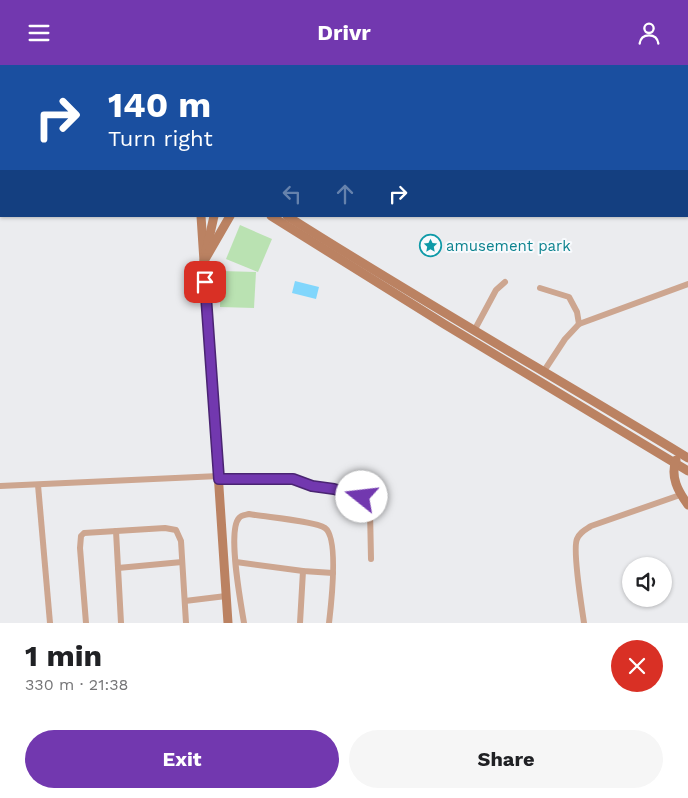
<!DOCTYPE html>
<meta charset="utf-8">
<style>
:root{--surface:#fff;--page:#f6f6f6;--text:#202124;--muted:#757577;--accent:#7238af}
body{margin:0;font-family:"Work Sans",sans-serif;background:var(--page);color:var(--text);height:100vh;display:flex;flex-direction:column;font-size:19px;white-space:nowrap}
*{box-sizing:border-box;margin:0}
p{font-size:16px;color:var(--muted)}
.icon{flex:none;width:28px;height:28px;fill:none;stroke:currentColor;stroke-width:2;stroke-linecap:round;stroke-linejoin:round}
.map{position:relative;height:558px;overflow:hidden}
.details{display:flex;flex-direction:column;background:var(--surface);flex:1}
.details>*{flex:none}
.banner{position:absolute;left:0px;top:0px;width:689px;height:152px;box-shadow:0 1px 4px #0004;background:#1a4fa0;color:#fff;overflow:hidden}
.tools{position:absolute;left:622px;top:492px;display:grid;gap:10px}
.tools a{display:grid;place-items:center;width:50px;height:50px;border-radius:50%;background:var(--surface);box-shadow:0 1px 4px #0004;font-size:25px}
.pin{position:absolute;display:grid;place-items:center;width:42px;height:42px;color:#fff;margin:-21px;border-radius:10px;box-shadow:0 2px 8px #0006}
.me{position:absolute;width:55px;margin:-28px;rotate:286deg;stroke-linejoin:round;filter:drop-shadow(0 0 4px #0008)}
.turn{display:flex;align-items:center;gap:18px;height:105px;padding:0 25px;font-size:22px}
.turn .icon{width:65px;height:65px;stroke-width:2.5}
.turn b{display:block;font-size:35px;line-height:42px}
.lanes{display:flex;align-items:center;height:48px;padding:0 25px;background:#0003;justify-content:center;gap:25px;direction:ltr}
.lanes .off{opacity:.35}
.round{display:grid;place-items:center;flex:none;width:52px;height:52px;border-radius:26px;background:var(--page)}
.head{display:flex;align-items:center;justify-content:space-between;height:85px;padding:0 25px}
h1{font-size:30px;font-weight:700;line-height:38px}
.button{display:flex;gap:10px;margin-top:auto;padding:10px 25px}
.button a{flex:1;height:58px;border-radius:30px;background:var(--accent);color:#fff;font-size:20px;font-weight:700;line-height:58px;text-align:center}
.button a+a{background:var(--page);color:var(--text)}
header{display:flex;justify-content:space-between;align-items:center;height:65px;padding:0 25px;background:var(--accent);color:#fff;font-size:22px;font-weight:700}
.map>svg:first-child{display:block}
.green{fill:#bae2b2}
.water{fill:#81d6fc}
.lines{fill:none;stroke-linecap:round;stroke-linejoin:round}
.street{stroke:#cda690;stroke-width:6}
.secondary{stroke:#bb8262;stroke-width:9}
.route-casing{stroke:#4a2472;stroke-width:12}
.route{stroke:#7238af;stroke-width:9}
.labels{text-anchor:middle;stroke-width:4;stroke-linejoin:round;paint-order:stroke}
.culture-label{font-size:15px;fill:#0d838f;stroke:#f8fafd;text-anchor:start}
</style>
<header><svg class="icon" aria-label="menu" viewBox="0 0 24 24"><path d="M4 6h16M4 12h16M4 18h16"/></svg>Drivr<svg class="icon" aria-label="person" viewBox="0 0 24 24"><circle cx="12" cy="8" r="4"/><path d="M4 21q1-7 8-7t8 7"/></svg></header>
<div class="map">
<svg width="688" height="558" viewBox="0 0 688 558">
<rect width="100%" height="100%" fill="#ebecef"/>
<!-- green -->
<g class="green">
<polygon points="496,0 625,0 623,1"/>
<polygon points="240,160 272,174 258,207 226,194"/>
<polygon points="221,206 256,207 254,243 220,242"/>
</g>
<!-- water -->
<polygon class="water" points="295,216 319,222 316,234 292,228"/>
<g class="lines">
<!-- street -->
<g class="street">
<polyline points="0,87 1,86"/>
<polyline points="540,223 569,232 577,247 579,259"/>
<polyline points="474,266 496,225 505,217"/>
<polyline points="544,306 565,274 579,259 688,219"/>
<polyline points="219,413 293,414 312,421 334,424 362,432 366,435 370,445 371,494"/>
<polyline points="38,420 50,558"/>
<polyline points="0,421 219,411"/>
<polyline points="116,466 121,558"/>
<polyline points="236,497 303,506 333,508"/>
<polyline points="118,503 182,497"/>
<polyline points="185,536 226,531"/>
<polyline points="86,558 80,483 81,471 84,468 165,463 176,465 181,476 186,558"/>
<path d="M244 558C241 539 227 466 239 453 241 450 245 450 249 449 264 452 315 456 325 463 339 473 331 541 329 558"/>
<polyline points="300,558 303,506"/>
<path d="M584 558C582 543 572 485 577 474 580 467 585 465 591 461L680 430"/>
</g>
<!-- secondary -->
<g class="secondary">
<polyline points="46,0 47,1"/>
<polyline points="60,0 61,1"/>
<polyline points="338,1 338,0"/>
<polyline points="350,1 351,0"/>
<polyline points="638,1 640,0"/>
<polyline points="662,1 664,0"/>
<polyline points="201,151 228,558"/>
<polyline points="271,151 444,259 688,406"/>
<path d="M287 151C419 235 555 312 688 393"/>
<polyline points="206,187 214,151"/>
<polyline points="204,196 230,151"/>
<path d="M676 395C670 412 678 426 688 440"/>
</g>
</g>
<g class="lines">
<defs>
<polyline id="route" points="205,217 219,414 293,414 312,421 334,424 362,432"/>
</defs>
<!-- route casing -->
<use href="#route" class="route-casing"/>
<!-- route -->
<use href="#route" class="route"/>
</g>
<!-- icons -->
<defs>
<symbol id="sight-ring" viewBox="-11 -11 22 22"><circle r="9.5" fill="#f8fafd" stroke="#0f9aa8" stroke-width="1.5"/><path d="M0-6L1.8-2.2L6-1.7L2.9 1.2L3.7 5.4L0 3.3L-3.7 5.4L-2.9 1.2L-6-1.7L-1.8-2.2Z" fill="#0f9aa8"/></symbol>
</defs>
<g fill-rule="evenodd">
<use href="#sight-ring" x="418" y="168" width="25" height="25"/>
</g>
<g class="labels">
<!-- culture labels -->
<g class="culture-label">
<text x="446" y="186">amusement park</text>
</g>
</g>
</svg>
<div class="tools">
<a><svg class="icon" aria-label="sound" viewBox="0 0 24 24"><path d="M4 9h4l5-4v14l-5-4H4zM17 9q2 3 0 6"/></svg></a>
</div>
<div class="pin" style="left:205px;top:217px;background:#d93025"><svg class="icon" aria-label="arrive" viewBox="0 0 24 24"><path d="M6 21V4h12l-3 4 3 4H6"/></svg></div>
<svg class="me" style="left:362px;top:432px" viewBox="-20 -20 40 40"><circle r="19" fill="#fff"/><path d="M0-13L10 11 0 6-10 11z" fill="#7238af"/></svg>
<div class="banner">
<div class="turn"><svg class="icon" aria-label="right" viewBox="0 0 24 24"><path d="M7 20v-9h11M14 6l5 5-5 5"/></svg><div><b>140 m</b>Turn right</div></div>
<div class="lanes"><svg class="icon off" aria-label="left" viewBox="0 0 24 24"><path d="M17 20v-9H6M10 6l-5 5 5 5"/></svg><svg class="icon off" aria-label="ahead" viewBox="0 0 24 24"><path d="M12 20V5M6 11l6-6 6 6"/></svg><svg class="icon" aria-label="right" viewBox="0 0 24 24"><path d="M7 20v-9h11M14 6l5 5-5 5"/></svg></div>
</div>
</div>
<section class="details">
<div class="head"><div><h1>1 min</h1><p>330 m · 21:38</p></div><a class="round" style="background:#d93025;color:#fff"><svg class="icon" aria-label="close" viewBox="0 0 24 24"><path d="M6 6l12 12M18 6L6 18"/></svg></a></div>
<div class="button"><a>Exit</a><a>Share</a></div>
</section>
